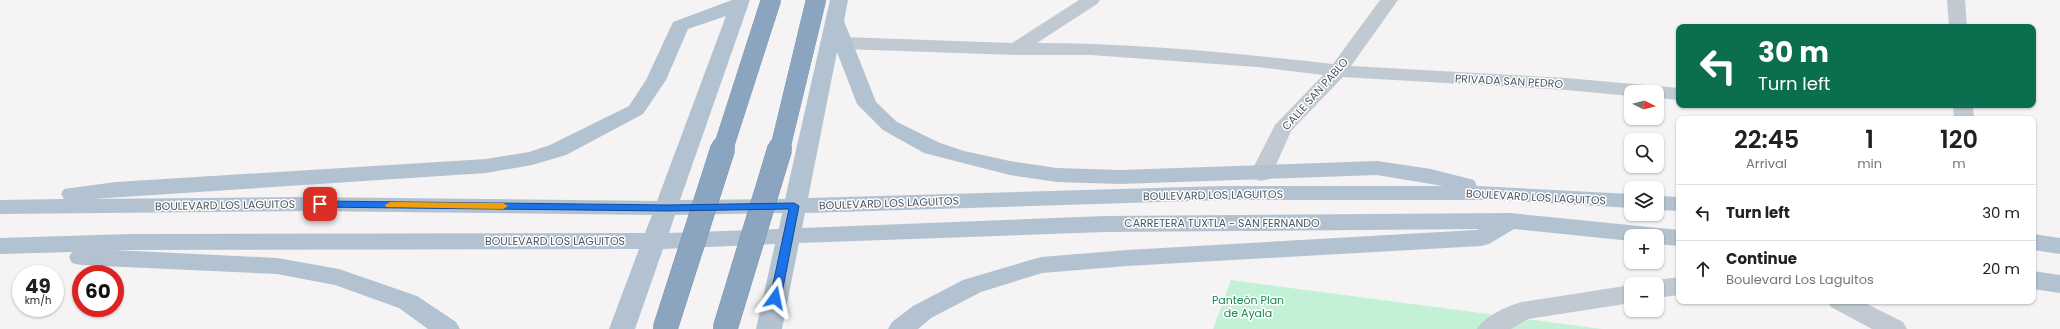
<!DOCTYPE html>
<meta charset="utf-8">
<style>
:root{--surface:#fff;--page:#f2f2f2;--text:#202124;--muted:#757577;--line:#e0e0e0}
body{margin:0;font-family:Poppins,sans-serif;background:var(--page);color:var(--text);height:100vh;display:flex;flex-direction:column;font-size:15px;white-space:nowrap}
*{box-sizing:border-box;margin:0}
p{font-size:13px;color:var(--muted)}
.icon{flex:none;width:22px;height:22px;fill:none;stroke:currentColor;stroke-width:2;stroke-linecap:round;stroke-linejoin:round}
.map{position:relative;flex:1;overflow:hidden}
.details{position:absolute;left:1676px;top:116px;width:360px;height:188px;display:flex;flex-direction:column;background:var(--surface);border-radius:8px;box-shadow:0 1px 3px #0004}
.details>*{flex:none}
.top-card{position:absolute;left:1676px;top:24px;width:360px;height:84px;border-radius:8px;box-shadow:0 1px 3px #0004;background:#0b6e4f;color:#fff;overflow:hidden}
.needle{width:26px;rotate:96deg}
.tools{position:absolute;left:1624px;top:85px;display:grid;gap:8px}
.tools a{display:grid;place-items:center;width:40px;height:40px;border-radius:8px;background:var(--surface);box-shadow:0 1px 3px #0004;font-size:20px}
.speed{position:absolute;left:12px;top:265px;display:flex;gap:8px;font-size:20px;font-weight:700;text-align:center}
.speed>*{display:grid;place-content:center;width:52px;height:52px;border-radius:50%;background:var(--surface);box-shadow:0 1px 3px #0004;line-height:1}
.speed small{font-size:10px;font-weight:400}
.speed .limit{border:6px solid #d22;background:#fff;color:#111}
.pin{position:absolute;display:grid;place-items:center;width:34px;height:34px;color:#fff;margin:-17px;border-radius:8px;box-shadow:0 2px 6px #0006}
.me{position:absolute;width:44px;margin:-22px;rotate:12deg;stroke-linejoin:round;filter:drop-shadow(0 0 3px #0008)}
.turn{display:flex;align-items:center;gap:14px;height:84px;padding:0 16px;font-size:18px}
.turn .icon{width:52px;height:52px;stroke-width:2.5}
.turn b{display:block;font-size:28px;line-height:34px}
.eta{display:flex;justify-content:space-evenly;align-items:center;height:68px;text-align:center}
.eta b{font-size:24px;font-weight:600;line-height:28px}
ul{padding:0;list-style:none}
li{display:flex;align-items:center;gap:12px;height:56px;padding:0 16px;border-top:1px solid var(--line)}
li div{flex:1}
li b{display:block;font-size:15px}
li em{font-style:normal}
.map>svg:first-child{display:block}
.green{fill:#c3f1d5}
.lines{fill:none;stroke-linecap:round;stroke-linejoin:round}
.minor{fill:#c1cad2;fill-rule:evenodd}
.major{fill:#b3c2d1;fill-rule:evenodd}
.highway-bridge-far1-casing{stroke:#7690ad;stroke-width:20;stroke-linecap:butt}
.highway-bridge-casing{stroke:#7690ad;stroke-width:25;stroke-linecap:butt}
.highway-bridge-far1{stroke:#8ba5c1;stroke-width:20}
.highway-bridge{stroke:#8ba5c1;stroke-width:24}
.route{fill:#1a73e8;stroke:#114b97}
.slow{fill:#f59e0b}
.labels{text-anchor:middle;stroke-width:3;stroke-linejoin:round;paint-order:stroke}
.street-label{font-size:11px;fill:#4a5661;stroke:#fff}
.park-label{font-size:11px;fill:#17864f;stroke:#fff}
</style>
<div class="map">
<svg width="2060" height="329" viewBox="0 0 2060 329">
<rect width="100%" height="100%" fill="#f5f3f3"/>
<!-- green -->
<polygon class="green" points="1231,280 1602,329 1213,329"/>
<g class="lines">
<!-- minor -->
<g class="minor">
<path d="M1079 0H1100L1097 4 1037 43C1136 43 1235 53 1333 64L1380 0H1398L1351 66 1566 78 1679 88V100L1657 98V92H1631V96L1566 90 1343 77 1291 131 1272 174 1269 179 1261 181 1253 179 1250 174 1275 125 1323 75 1257 67 1091 55H1016L843 49 836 47 834 43 836 39 843 37 1012 43Z"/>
<polygon points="1947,0 1965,0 1967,27 1949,27"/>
<polygon points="1953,105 1973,105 1974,119 1954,119"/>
<polygon points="1679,277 1679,295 1657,298 1657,284 1647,284 1657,280"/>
<path d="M1631 285V303L1528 319 1511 329H1477C1485 316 1507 306 1522 302Z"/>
<polygon points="1827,301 1861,301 1903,322 1907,329 1872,329 1831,307"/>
</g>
<!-- major -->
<g class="major">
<path d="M732 0H750L680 200 785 199 830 0H848L844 21 876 102 897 122 940 143 964 151 1010 161 1057 168 1120 170 1377 161 1431 169 1474 180 1477 186 1631 194V208L1500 200H1223L805 213 802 228 1105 216 1510 213 1679 230V246L1657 244V236H1631V241L1514 229 1489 244 1481 246 1127 266 1042 273 981 292 931 318 918 329H888L892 322 913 306 963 280 1041 257 1127 250 1476 230 1479 229 1105 232 799 243 782 329H756L775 244 663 249 635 329H609L639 249 114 250 277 258 339 269 417 296 456 322 460 329H428L399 308 335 285 277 274 81 265 72 263 69 257 72 252 0 254V238L130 234 645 233 652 215 304 211 0 214V200L64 199 61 194 64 189 116 182 486 159 529 152 550 145 629 106 646 80 673 22ZM726 16 657 201 304 197 92 199 486 173 532 165 566 155 643 114 666 80 688 29ZM837 52 857 104 883 130 924 153 1010 175 1057 182 1120 184 1377 175 1443 186H1223L808 198ZM782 213 779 229 669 233 675 215Z"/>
<polygon points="1657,196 1679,197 1679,211 1657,210"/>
<polygon points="2033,234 2060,238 2060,254 2033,250"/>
<polygon points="2033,271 2060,275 2060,293 2033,289"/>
</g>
<defs>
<g id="highway-bridge-far1">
<polyline points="723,149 771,0"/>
<polyline points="780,149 816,0"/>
</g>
<g id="highway-bridge">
<polyline points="665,329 723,148"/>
<polyline points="725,329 780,148"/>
</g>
</defs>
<!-- highway-bridge-far1 casing -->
<use href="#highway-bridge-far1" class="highway-bridge-far1-casing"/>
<!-- highway-bridge casing -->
<use href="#highway-bridge" class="highway-bridge-casing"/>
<!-- highway-bridge-far1 -->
<use href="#highway-bridge-far1" class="highway-bridge-far1"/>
<!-- highway-bridge -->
<use href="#highway-bridge" class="highway-bridge"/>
</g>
<!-- route -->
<polygon class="route" points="320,201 667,205 794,203 799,206 781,298 775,302 770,298 789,209 667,211 317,207 317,202"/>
<!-- slow -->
<polygon class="slow" points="390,202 503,203 508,206 503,209 386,207 385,205"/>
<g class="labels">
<!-- street labels -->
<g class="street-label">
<text transform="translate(1509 81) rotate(3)" y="4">PRIVADA SAN PEDRO</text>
<text transform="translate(1315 94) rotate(-48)" y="4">CALLE SAN PABLO</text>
<text transform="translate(1213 195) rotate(-1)" y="4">BOULEVARD LOS LAGUITOS</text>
<text transform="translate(1536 197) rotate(3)" y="4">BOULEVARD LOS LAGUITOS</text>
<text transform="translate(889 203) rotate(-2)" y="4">BOULEVARD LOS LAGUITOS</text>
<text transform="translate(225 205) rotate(-1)" y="4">BOULEVARD LOS LAGUITOS</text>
<text x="1222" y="227">CARRETERA TUXTLA - SAN FERNANDO</text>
<text x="555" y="245">BOULEVARD LOS LAGUITOS</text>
</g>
<!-- park labels -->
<g class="park-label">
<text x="1248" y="304">Panteón Plan<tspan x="1248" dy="13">de Ayala</tspan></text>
</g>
</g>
</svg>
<div class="tools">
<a><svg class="needle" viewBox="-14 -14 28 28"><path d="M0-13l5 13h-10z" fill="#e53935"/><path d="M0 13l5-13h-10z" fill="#757577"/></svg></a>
<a><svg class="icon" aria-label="search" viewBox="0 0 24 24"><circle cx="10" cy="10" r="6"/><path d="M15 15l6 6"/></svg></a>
<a><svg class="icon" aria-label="layers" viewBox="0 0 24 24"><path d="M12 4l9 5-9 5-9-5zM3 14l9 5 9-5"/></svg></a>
<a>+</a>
<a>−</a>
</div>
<div class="speed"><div>49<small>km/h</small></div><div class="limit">60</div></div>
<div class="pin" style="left:320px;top:204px;background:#d93025"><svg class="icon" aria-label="arrive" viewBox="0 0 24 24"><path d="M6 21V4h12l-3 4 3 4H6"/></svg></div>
<svg class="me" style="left:775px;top:298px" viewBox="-20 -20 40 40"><path d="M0-17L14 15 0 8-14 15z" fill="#1a73e8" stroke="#fff" stroke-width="4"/></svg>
<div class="top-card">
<div class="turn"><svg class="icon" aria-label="left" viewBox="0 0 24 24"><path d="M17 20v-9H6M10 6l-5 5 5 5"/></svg><div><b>30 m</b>Turn left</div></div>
</div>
<section class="details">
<div class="eta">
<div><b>22:45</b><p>Arrival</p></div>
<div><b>1</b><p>min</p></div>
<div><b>120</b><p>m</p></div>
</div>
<ul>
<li><svg class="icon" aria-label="left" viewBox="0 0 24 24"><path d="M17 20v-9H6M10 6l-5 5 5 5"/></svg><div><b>Turn left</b></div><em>30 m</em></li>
<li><svg class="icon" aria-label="ahead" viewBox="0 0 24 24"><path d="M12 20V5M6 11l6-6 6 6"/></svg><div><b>Continue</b><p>Boulevard Los Laguitos</p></div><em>20 m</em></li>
</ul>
</section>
</div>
